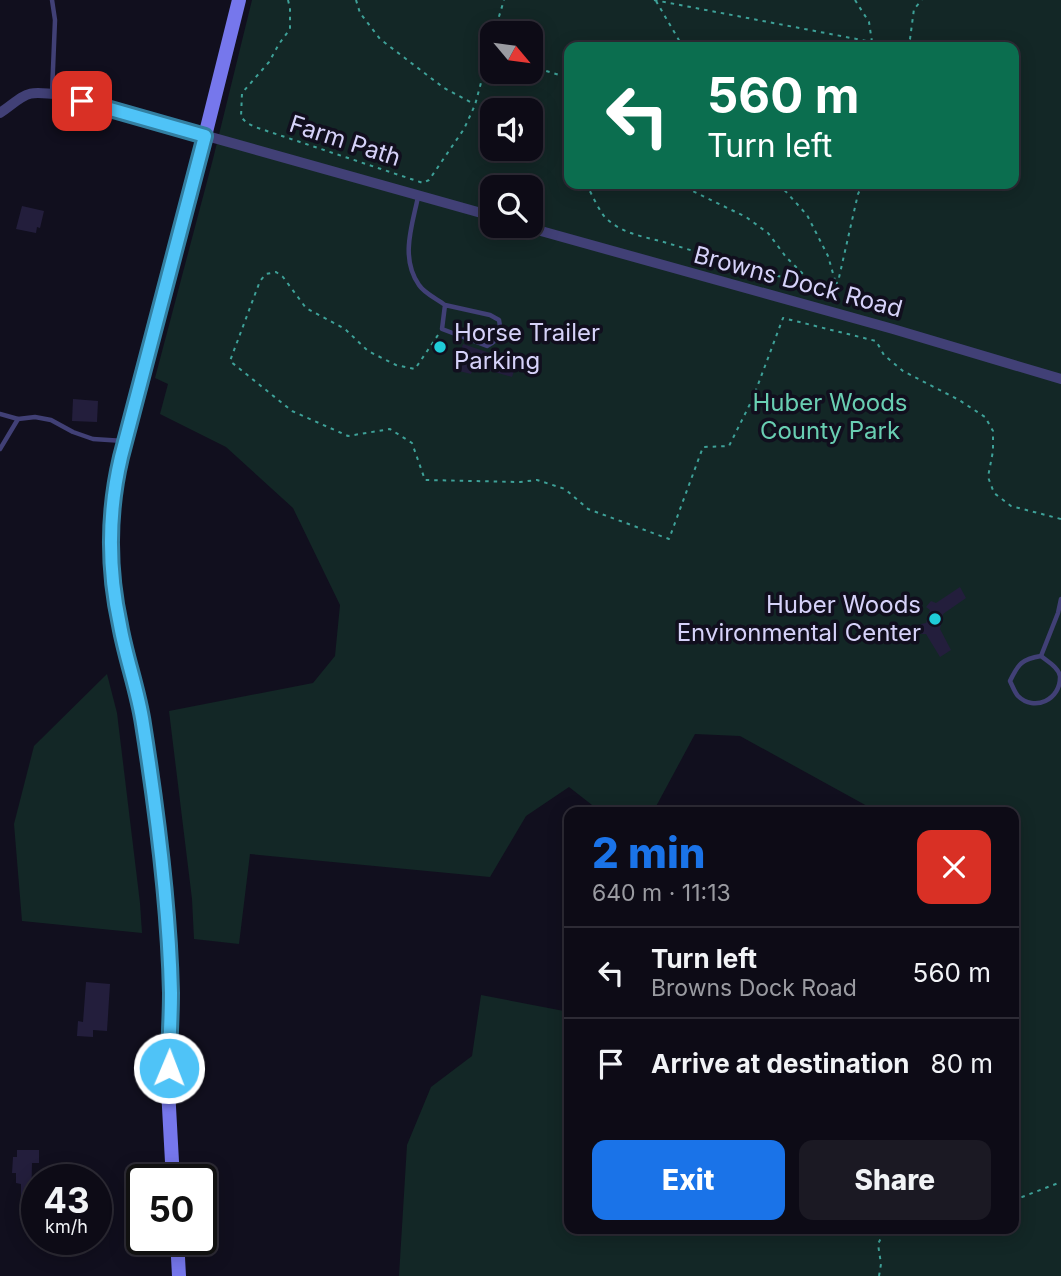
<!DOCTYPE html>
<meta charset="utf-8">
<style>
:root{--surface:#0d0b16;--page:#1b1923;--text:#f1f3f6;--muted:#9a9ba1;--line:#2d2b35;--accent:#1a73e8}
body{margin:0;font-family:Inter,sans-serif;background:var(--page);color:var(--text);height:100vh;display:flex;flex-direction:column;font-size:26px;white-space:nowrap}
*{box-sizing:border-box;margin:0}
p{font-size:23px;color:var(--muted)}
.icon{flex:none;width:38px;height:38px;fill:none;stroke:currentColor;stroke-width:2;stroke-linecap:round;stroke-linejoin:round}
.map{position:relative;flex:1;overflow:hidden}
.sheet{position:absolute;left:564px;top:807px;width:455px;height:427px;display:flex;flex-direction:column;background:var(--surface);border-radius:14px;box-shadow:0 4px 18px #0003,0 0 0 2px var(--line)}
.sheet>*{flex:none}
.guide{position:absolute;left:564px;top:42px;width:455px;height:147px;border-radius:14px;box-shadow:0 4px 18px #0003,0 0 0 2px var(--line);background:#0b6e4f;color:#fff;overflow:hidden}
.needle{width:46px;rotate:119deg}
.controls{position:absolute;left:480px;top:21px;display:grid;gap:14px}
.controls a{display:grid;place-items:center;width:63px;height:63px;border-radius:14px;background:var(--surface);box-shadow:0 4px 18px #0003,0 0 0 2px var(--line);font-size:35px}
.speed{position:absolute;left:21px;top:1164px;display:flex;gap:14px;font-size:35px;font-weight:700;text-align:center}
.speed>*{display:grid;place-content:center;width:91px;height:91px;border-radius:50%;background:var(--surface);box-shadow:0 4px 18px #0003,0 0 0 2px var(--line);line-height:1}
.speed small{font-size:18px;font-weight:400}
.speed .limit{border:4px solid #111;border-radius:10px;background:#fff;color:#111}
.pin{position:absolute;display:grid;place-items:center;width:60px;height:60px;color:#fff;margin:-30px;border-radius:14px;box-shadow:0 4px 10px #0006}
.me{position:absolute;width:77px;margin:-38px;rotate:1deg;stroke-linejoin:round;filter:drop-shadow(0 0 5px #0008)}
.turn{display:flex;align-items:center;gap:24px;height:147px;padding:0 28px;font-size:32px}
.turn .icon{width:91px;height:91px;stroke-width:2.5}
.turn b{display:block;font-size:49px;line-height:60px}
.round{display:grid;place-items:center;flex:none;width:74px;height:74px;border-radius:14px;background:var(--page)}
.overview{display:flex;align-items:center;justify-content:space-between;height:119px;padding:0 28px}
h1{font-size:42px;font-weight:800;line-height:52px;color:var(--accent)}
.primary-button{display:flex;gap:14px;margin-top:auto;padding:14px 28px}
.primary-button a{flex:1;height:80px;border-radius:14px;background:var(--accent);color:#fff;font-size:28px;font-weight:800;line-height:80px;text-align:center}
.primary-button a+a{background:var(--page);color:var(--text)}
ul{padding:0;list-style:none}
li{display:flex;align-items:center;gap:21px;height:91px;padding:0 28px;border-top:2px solid var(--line)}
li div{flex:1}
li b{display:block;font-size:26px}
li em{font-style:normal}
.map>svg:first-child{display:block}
.green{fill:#132726;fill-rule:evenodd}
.building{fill:#231e3c}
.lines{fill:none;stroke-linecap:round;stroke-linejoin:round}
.path{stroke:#3ea198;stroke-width:2;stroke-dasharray:3.5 5;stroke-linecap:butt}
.lane{stroke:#414076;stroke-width:4.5}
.street{stroke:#414076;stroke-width:10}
.secondary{stroke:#7677ec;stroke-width:14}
.route-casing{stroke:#337fa1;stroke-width:18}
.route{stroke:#4fc3f7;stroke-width:12}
.poi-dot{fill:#1fcbd8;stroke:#110f1e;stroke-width:2.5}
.labels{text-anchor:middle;stroke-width:7;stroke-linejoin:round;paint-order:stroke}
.street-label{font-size:24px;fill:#d6d2f9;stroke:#110f1e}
.poi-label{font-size:24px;fill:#d6d2f9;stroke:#110f1e;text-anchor:start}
.park-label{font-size:24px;fill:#69ceb2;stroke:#110f1e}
</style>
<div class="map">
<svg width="1061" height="1276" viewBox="0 0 1061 1276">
<rect width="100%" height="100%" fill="#110f1e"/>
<!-- green -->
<g class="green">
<path d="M252 0H1061V1276H399L407 1145 431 1087 472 1056 481 995 569 1012V1228H1013V812H878L740 736 695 734 653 812H601L569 787 526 816 490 877 250 854 239 944 194 939 192 899 169 711 313 683 335 656 340 605 293 508 226 447 160 414 168 384 155 378 213 159ZM492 33H530V72H492ZM569 47H1013V184H569ZM492 110H530V149H492ZM492 187H530V226H492Z"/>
<polygon points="107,674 117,713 140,903 142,933 22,921 14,824 34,746"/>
</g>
<!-- building -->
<g class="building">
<polygon points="22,206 44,211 40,228 37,227 36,233 16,229"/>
<polygon points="463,344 517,362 512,377 474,366 471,374 455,370"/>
<polygon points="73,399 98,401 97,422 72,421"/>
<polygon points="960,587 966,598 943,614 940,629 951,650 940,657 926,634 921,634 921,624 926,623 930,610 926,607 931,601 936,603"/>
<polygon points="86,982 110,984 107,1031 93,1030 93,1037 77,1036 78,1021 83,1022"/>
<polygon points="17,1150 39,1150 39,1163 32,1163 31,1206 21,1206 21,1184 16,1183 16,1173 12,1173 13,1157 17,1157"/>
</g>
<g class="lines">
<!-- path -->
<g class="path">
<polyline points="288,0 290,8 290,29 279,44 269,62 242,93 241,117 247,123 255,127 423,183 429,180 464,129 475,105 492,42"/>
<polyline points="356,0 360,13 380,39 444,88 474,104"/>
<polyline points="654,0 872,42 876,47"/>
<polyline points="855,0 869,22 872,42 891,47"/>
<polyline points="656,1 683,47"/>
<polyline points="494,33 504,0"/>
<polyline points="906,47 910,39 914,9 922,0"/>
<polyline points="530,66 569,78"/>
<path d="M586 184C592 194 600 214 608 220 625 235 647 237 667 243 722 259 776 280 833 286L838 282 858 194 863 184"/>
<polyline points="678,184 746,217 768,233 786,257 812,283"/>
<polyline points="779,184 807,215 828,256 836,284"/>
<polyline points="438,335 415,369 396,365 368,351 345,329 306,308 283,277 276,272 266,274 260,281 230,361 292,411 348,436 390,429 412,443 425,480 520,482 537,480 565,489 588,509 669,539 703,447 729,446 753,398 783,318 876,341 884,355 903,371 959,400 985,417 993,431 993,451 988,477 994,493 1011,506 1061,519"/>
<polyline points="1013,1198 1022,1197 1061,1182"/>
<polyline points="879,1276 881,1264 878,1244 886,1228"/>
</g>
<!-- lane -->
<g class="lane">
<polyline points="52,93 55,20 52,0"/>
<path d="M418 197C412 226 400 258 419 285 424 293 437 299 445 305L442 329 487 346C500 339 502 335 499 320L490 315 445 305"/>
<polyline points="0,414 18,419 35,417 51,420 73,432 93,439 124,441"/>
<polyline points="0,449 18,419"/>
<path d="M1041 656C1048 662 1058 667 1060 676 1061 700 1034 712 1018 696 1015 693 1012 685 1010 681 1018 664 1022 659 1041 656Z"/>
<polyline points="1041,656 1058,613 1061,599"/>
</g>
<!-- street -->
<g class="street">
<path d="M0 113C28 93 24 90 61 95L492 216"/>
<polyline points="523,226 893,329 1061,379"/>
</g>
<!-- secondary -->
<g class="secondary">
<polyline points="173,1180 168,1089 171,995 168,935 161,857 143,721 138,693 120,628 112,573 111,548 113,500 121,457 205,136 239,0"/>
<polyline points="177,1239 179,1276"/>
</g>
</g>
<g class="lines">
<defs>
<path id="route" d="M82 101 205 136 121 457C108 512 108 570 120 625 126 659 138 690 143 724 157 812 169 903 171 993 171 1018 169 1043 169 1068"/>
</defs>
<!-- route casing -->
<use href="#route" class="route-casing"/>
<!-- route -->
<use href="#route" class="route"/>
</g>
<!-- markers -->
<g class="poi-dot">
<circle cx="440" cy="347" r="7"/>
<circle cx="935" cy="619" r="7"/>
</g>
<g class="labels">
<!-- street labels -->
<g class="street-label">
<text transform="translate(345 141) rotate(18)" y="8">Farm Path</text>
<text transform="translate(798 282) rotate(15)" y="8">Browns Dock Road</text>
</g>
<!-- poi labels -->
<g class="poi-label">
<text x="454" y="341">Horse Trailer<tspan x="454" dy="28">Parking</tspan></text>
<text x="921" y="613" text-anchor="end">Huber Woods<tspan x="921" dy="28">Environmental Center</tspan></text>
</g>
<!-- park labels -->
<g class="park-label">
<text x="830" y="411">Huber Woods<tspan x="830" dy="28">County Park</tspan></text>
</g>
</g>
</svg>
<div class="controls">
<a><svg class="needle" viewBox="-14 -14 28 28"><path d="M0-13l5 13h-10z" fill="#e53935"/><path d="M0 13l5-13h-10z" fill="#9a9ba1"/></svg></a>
<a><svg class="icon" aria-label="sound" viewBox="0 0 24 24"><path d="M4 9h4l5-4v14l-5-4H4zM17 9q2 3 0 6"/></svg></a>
<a><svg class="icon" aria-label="search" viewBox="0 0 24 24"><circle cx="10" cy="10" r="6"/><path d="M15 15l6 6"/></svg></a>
</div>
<div class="speed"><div>43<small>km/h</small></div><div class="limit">50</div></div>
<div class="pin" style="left:82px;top:101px;background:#d93025"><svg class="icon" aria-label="arrive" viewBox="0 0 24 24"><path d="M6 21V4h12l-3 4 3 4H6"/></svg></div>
<svg class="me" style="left:169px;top:1068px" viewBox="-20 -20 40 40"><circle r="17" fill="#4fc3f7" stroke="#fff" stroke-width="3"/><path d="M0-11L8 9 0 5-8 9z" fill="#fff"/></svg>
<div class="guide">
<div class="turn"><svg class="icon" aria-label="left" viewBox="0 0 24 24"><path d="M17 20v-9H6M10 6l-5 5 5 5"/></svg><div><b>560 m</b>Turn left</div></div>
</div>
<section class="sheet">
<div class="overview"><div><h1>2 min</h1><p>640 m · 11:13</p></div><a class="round" style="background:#d93025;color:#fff"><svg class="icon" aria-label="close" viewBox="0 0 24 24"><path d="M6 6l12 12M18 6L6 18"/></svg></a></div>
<ul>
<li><svg class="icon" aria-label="left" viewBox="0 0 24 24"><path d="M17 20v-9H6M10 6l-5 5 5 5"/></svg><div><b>Turn left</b><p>Browns Dock Road</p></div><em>560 m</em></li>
<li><svg class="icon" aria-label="arrive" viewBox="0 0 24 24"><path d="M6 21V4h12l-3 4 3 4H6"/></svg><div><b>Arrive at destination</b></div><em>80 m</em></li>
</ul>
<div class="primary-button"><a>Exit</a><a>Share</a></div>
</section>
</div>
